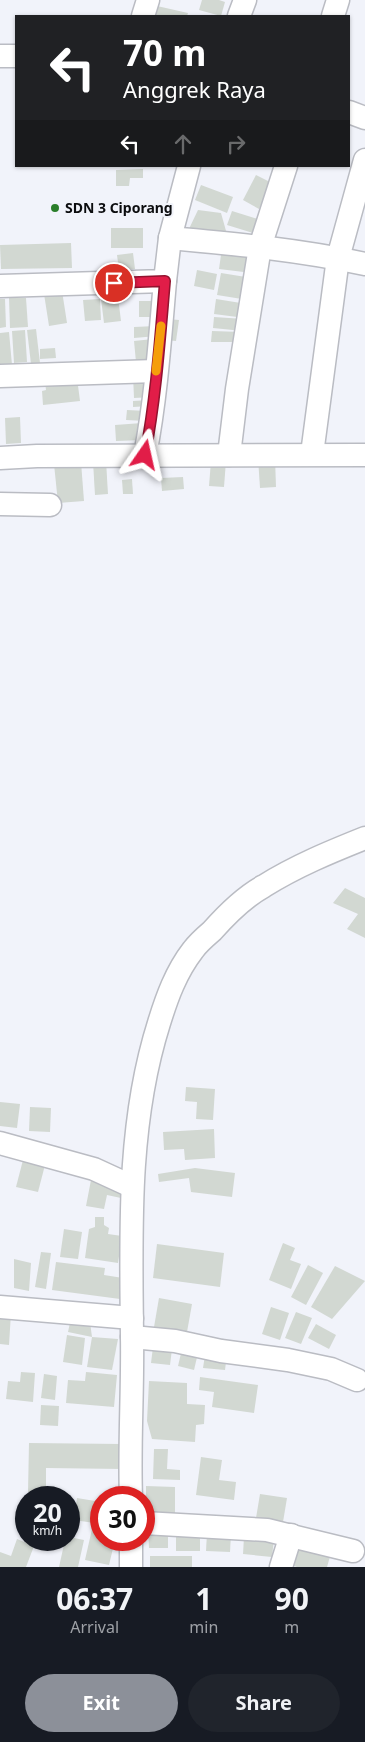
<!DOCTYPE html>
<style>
:root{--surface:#171b24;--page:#20242c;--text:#f1f3f6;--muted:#9ea1a6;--accent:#8c9099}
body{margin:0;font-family:"Noto Sans",sans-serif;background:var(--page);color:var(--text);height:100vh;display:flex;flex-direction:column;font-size:19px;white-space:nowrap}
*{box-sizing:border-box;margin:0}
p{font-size:16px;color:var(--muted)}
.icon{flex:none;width:28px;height:28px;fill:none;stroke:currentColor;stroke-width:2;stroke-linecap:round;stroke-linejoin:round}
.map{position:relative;height:1567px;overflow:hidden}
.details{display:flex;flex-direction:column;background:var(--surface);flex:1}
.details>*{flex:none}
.hud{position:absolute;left:15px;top:15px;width:335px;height:152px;border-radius:0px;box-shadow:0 1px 4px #0004;background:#202124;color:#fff;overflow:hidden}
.speed{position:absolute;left:15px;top:1486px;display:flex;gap:10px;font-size:25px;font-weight:700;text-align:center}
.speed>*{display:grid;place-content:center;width:65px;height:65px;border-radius:50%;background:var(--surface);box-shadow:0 1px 4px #0004;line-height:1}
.speed small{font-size:12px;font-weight:400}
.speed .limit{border:8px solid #d22;background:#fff;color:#111}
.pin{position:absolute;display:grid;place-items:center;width:42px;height:42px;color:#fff;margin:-21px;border:2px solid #fff;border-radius:50%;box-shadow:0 1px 5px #0007}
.me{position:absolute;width:55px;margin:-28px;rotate:11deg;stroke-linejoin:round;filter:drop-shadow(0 0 4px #0008)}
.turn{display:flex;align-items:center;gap:18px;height:105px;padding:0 25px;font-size:22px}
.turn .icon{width:65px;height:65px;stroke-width:2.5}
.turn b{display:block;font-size:35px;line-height:42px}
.lanes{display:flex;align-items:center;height:48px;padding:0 25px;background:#0003;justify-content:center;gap:25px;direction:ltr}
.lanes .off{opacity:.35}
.eta{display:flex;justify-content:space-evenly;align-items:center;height:85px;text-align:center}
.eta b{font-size:30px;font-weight:700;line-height:35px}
.button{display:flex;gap:10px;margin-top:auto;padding:10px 25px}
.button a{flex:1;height:58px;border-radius:30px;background:var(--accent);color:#fff;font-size:20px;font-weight:700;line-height:58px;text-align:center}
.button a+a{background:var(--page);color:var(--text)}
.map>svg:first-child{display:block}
.building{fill:#d2d8d2}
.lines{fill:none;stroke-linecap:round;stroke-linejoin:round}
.minor-casing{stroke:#babcc3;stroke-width:25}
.minor{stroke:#fff;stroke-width:22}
.route-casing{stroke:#92132f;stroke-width:12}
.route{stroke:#e11d48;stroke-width:9}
.slow{stroke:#f59e0b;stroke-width:9}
.poi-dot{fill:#2a7e2a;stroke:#f1f3fa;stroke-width:2}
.labels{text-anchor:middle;stroke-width:4;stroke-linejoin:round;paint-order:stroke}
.poi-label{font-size:14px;font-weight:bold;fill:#0b0c0e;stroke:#f1f3fa;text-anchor:start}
</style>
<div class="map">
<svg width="365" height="1567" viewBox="0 0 365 1567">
<rect width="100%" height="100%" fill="#f1f3fa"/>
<!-- building -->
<g class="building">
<polygon points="202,0 219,0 225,2 221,16 199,10"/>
<polygon points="157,6 188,13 187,16 154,16"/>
<polygon points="143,169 143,178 130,178 129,186 116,186 116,170"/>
<polygon points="256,175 272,183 259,209 243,200"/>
<polygon points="201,185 233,197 227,213 195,200"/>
<polygon points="198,210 221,213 228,238 187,233"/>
<polygon points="232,211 258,219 253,233 227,225"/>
<rect x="111" y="228" width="32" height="20"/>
<polygon points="71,243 72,268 1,269 0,245"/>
<polygon points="222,248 255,252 252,273 219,269"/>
<polygon points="133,253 135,269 119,270 117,255"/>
<polygon points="197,270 217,274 214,290 194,286"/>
<polygon points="221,273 252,278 248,300 217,295"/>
<polygon points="62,291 67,323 49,326 44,294"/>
<polygon points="118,297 121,321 104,323 101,299"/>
<polygon points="9,298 26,298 28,327 10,328"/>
<polygon points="0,299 5,299 6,327 0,328"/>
<polygon points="100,299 101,320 85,321 83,300"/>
<polygon points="216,299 247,304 245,318 214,314"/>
<polygon points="139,301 156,301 157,317 139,317"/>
<polygon points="214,317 244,319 243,331 213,328"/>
<polygon points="168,319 179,320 176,341 166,340"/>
<polygon points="156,326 157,336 134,338 134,327"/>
<polygon points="36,329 40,363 31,364 27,330"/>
<polygon points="25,330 27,362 14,363 12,331"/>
<polygon points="212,331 241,332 241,342 211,342"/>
<polygon points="9,332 12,365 0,366 0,333"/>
<polygon points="153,339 150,361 136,362 134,341"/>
<polygon points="55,348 56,358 40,359 40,349"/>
<polygon points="151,373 153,397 134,398 133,375"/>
<polygon points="77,378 80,401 43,405 42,391 46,390 45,382"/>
<polygon points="149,400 150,406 133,407 133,401"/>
<polygon points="127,410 146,411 146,421 126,420"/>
<polygon points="20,417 21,443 6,444 5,418"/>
<polygon points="142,423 143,440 116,441 115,425"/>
<polygon points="258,458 275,458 276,487 260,488"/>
<polygon points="106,461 108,494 95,495 93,462"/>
<polygon points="211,461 226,461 224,487 209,486"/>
<polygon points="81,462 84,501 58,503 54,464"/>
<polygon points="183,477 184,489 162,491 161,478"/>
<polygon points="132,479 133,494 123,494 122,480"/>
<polygon points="345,888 365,898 365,938 347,929 358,914 333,903"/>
<polygon points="186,1087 215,1089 213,1120 196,1119 197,1102 185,1101"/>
<polygon points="0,1102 20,1104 17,1128 0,1126"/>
<polygon points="30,1107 51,1108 50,1132 29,1131"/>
<polygon points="214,1129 215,1158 185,1160 184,1149 164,1150 163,1132"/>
<polygon points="23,1160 45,1165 38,1192 16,1187"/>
<polygon points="195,1168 235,1173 232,1197 191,1192 189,1178 159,1182 158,1174"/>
<polygon points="91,1180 119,1185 121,1198 107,1195 104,1209 86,1206"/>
<polygon points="95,1217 104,1217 104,1225 109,1228 108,1234 122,1236 118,1263 85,1258 89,1229 95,1227"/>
<polygon points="64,1229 82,1232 78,1259 60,1257"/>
<polygon points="283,1243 295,1248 290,1260 301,1264 291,1289 269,1280"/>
<polygon points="157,1244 224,1253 220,1287 153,1278"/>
<polygon points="41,1252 51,1253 46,1289 35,1287"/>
<polygon points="14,1259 31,1263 29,1291 14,1288"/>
<polygon points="56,1262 105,1268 104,1275 123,1278 120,1299 52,1290"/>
<polygon points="308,1265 323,1273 306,1305 291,1297"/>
<polygon points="335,1266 365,1281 332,1319 311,1307"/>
<polygon points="159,1298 192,1304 187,1332 154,1327"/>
<polygon points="271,1307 289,1313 280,1340 262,1334"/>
<polygon points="0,1312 11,1313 9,1345 0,1344"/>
<polygon points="296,1312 312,1318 301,1344 285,1338"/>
<polygon points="71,1318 90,1322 92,1337 68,1332"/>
<polygon points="316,1324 336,1335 329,1349 308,1338"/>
<polygon points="67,1335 85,1338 82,1365 63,1362"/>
<polygon points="92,1337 118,1339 112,1370 87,1367"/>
<polygon points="153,1347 172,1349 170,1365 151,1363"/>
<polygon points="182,1349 198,1353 194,1370 178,1366"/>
<polygon points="205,1355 226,1362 225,1370 203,1368"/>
<polygon points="21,1372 35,1373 33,1402 6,1399 8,1381 20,1382"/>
<polygon points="86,1372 117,1375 114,1407 66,1403 68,1380 85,1381"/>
<polygon points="44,1374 57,1376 55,1400 41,1398"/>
<polygon points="200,1377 258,1385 254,1413 212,1407 214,1392 199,1390"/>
<polygon points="149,1381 187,1383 187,1404 205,1405 204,1424 196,1425 195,1442 152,1439 147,1421"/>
<polygon points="41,1405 59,1406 58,1426 40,1425"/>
<polygon points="29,1443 122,1444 122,1469 46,1468 46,1493 28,1492"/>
<polygon points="154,1449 168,1449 167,1469 180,1470 180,1480 153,1479"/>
<polygon points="201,1457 222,1460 219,1480 236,1482 234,1500 196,1495"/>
<polygon points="146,1486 175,1487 175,1515 146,1514"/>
<polygon points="260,1494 287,1498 283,1522 256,1518"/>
<polygon points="77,1498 101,1502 101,1524 74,1520"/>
<polygon points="92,1529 101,1531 101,1540 115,1540 109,1565 85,1560"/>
<polygon points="148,1530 168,1530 168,1548 149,1548"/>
<polygon points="176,1532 200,1533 200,1551 176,1551"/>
<polygon points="207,1533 231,1534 230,1552 206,1551"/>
<polygon points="69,1537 84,1540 78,1567 59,1567 65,1540 69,1540"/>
<polygon points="244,1537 274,1539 272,1557 243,1554"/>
<polygon points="17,1539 34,1546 26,1567 0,1567 0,1552 11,1556"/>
<polygon points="293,1543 331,1553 327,1567 297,1567 287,1564"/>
<rect x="150" y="1556" width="42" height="11"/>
</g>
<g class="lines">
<defs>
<g id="minor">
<polyline points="143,16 148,0"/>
<polyline points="239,16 245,0"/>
<polyline points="333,16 338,0"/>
<polyline points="0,56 16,56"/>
<polyline points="349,112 365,118"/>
<path d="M170 238C236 244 301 250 365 264"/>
<polyline points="0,286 165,281 170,238 189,166"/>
<polyline points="0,376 156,371"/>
<polyline points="312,454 338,258 365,160"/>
<path d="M145 455C156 398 160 339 165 281"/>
<polyline points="229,455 237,389 260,247 286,166"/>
<polyline points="0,458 37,456 364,455"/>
<polyline points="0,504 50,505"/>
<polyline points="0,1143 94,1169 131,1186"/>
<polyline points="0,1307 132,1318"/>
<polyline points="132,1337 175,1341 221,1351 288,1360 331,1369 357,1380"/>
<path d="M131 1498C129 1444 133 1390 132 1336 131 1231 127 1124 159 1023 167 997 176 972 193 950 198 943 205 937 212 931 227 914 244 897 264 886 296 866 330 852 365 838"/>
<polyline points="144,1523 267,1530 353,1551"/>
<polyline points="131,1567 131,1540"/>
<polyline points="281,1567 291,1535"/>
</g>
</defs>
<!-- minor casing -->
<use href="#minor" class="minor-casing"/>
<!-- minor -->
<use href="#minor" class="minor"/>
</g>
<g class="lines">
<defs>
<path id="route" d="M114 283 165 281C160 339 156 398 145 455"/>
</defs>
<!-- route casing -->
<use href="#route" class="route-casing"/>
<!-- route -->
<use href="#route" class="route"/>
<!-- slow -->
<polyline class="slow" points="156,371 161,326"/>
</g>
<!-- markers -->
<circle class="poi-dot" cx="55" cy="208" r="5"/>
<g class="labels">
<!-- poi labels -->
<g class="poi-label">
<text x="65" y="213">SDN 3 Ciporang</text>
</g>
</g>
</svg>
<div class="speed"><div>20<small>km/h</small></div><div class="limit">30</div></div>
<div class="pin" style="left:114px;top:283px;background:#d93025"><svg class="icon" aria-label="arrive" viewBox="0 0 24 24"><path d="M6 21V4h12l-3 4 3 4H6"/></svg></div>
<svg class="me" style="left:145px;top:455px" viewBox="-20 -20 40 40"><path d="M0-17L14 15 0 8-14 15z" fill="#e11d48" stroke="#fff" stroke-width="4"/></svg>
<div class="hud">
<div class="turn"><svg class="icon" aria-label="left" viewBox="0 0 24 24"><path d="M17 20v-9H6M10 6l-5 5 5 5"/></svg><div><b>70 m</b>Anggrek Raya</div></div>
<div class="lanes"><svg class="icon" aria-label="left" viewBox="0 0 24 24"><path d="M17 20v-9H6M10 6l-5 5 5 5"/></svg><svg class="icon off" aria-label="ahead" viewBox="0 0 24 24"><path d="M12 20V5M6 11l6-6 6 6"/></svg><svg class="icon off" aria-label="right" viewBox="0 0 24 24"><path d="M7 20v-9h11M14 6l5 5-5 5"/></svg></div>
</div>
</div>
<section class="details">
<div class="eta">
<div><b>06:37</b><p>Arrival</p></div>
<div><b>1</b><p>min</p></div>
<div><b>90</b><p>m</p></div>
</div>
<div class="button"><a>Exit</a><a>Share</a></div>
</section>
